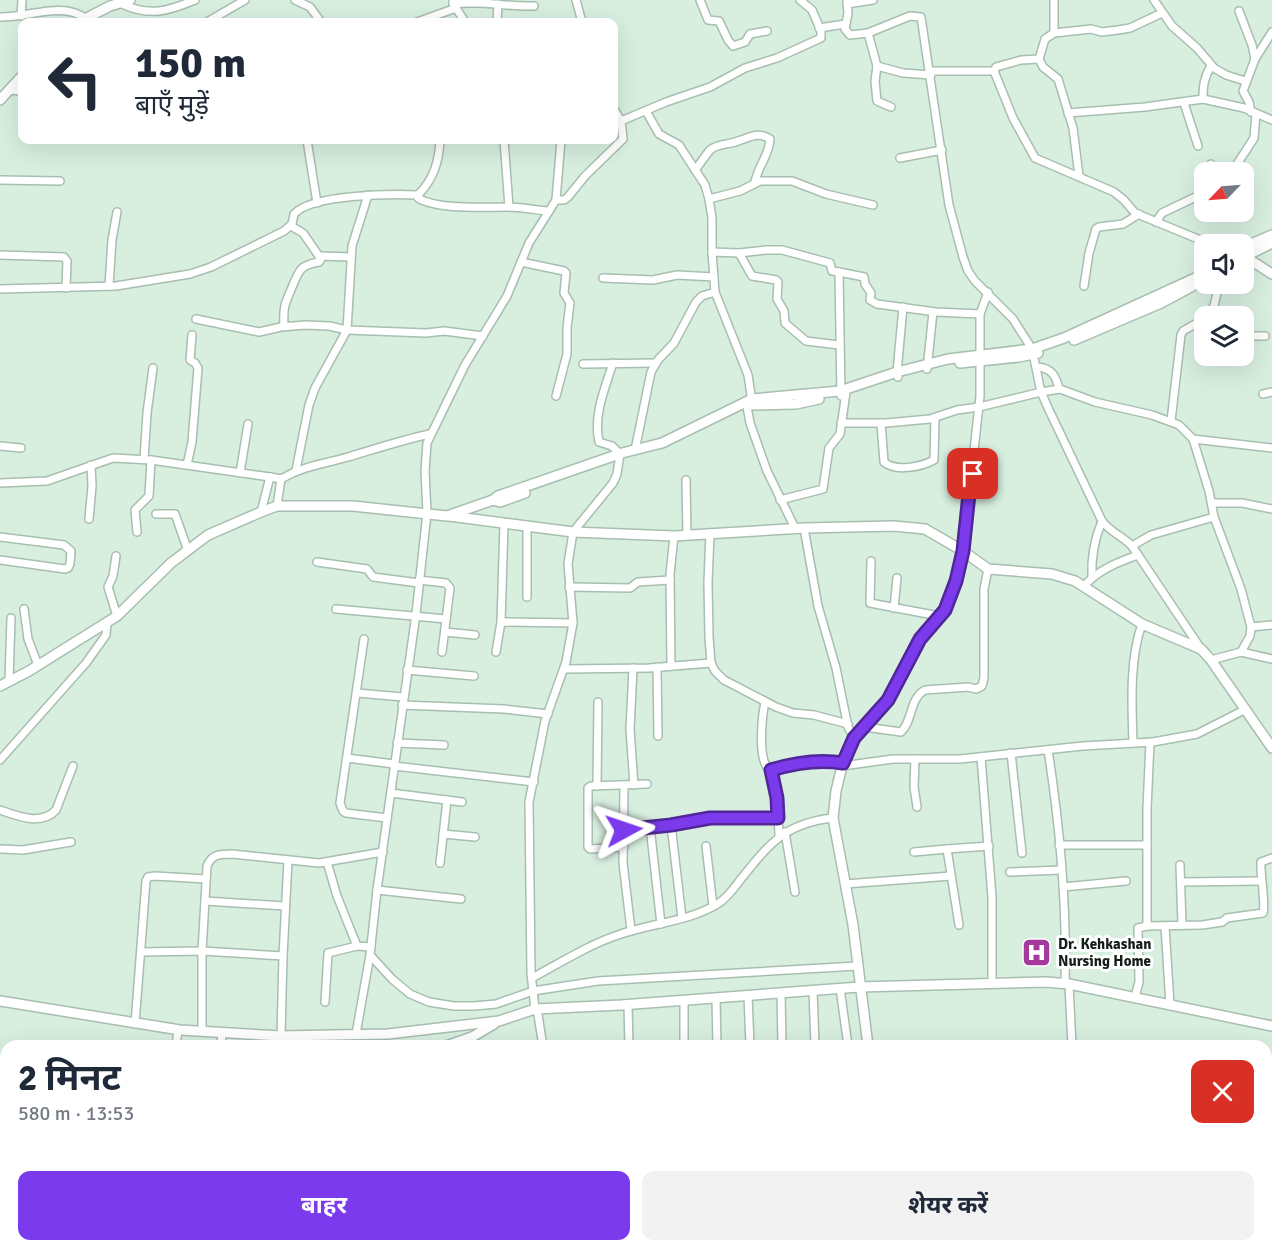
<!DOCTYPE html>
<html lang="hi">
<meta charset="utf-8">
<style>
:root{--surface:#fff;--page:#f2f2f3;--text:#1f2937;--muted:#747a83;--accent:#7c3aed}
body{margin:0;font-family:Signika,"Noto Sans Devanagari",sans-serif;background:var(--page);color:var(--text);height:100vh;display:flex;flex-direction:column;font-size:22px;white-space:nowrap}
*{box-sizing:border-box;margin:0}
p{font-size:20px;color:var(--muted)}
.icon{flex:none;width:33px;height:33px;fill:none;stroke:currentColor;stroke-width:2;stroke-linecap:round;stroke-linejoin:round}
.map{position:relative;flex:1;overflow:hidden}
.drawer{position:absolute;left:0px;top:1040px;width:1272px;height:212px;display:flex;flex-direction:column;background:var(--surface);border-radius:18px 18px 0 0;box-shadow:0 6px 24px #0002}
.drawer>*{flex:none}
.hud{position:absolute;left:18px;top:18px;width:600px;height:126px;border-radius:12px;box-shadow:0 6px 24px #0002;background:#fff;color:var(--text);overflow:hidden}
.needle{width:39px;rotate:245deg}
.fabs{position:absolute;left:1194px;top:162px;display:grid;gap:12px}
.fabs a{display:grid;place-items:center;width:60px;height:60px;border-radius:12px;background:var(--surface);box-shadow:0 6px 24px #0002;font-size:30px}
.pin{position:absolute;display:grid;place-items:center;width:51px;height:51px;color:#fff;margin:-26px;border-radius:12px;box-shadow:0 3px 9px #0006}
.me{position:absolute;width:66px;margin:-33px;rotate:85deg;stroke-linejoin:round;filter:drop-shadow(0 0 4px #0008)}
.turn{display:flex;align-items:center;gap:21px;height:126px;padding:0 18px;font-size:27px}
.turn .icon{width:78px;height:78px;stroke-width:2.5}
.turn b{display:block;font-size:42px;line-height:51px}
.round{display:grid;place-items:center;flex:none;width:63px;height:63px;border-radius:12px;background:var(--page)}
.headline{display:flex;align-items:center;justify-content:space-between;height:102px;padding:0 18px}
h1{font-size:36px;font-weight:700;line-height:45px}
.button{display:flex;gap:12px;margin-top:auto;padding:12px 18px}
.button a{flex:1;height:69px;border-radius:12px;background:var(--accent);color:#fff;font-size:24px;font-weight:700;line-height:69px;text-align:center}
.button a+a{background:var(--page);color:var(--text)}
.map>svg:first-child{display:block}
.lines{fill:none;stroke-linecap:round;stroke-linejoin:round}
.minor-casing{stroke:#a8beaf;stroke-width:10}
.tertiary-casing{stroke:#a8beaf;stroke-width:12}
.minor{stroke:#fff;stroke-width:7}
.tertiary{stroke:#fff;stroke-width:9}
.route-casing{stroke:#51269a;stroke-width:15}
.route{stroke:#7c3aed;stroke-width:10}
.labels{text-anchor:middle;stroke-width:6;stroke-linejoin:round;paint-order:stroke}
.poi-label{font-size:15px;font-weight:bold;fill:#151d18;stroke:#fff;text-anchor:start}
</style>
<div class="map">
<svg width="1272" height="1250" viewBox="0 0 1272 1250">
<rect width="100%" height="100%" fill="#d8efe0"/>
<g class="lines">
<defs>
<g id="minor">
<polyline points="295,0 310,7 321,22"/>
<polyline points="576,0 582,22"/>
<polyline points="700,0 708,20 719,21 728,40 733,46 745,42 750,34 767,31"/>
<path d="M847 0 848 13 845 29 850 35 868 33 910 16 921 17 949 205 963 257 968 271 975 281 1013 319 1032 349 1041 392 1049 410 1102 521C1111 533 1123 536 1132 546L1201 649"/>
<polyline points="1154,0 1172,26 1197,48 1214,68 1226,75 1245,81"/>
<path d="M122 4C150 17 168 11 195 0"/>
<path d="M453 4C483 0 505 7 534 6"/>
<polyline points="847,4 873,0"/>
<polyline points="456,8 465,22"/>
<polyline points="1239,11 1252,45 1255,59 1243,91 1249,102 1251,112"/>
<polyline points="21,16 22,0"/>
<path d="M0 17C27 18 62 1 85 18"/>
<polyline points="207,22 245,0"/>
<polyline points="417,22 456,8 453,2"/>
<polyline points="497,22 498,4"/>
<polyline points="819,28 845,24"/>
<polyline points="868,33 877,66 875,81 877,101 891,107"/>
<polyline points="1054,33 1054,0"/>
<polyline points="1039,59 1043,67 1058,79 1073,128 1079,176"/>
<polyline points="1255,59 1272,32"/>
<polyline points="877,66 903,73 931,75"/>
<polyline points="930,71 994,71 1013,118 1035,158 1114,192 1124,200 1135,213 1210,244"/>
<polyline points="994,71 996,67 1021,60 1039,59 1045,39 1054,33 1091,29 1102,32 1118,30 1130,28 1162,13"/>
<polyline points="9,90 22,91"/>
<path d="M1203 99C1203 86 1204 77 1211 66"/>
<polyline points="1184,103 1198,146"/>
<polyline points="614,109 621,121"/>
<polyline points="1068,113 1145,107 1203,99 1244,108 1272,120"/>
<polyline points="307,140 317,203"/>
<polyline points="504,140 509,207"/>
<polyline points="561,140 556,200 529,243 507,296 465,365 427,443 425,471 427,513 416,614 377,890 370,955 392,979 410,994 429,1002 454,1006 474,1006 496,1004 533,991 598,981 857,966"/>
<polyline points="900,158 942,150"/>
<polyline points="1211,164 1214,172"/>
<path d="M695 170C700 164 705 156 710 150 718 143 729 145 738 141 749 138 758 131 770 139 769 156 758 166 755 182"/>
<polyline points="1232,172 1254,138 1256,114"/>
<polyline points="0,180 60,181"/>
<path d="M418 195V198C438 210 484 207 507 207 521 207 535 210 549 211"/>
<polyline points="709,199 740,191 760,181 792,181 826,194 873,205"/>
<polyline points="556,200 564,200 568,197 585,176 623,139 621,121 666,102 710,87 745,68 777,58 821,38 821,31 812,10 800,0"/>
<polyline points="1156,222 1162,213 1204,193"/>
<polyline points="712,252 739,253 766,250 782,250 830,263 832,271 839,272"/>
<polyline points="739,253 752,276 776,280 778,282 777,299 784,311 785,323 806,341 839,345"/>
<polyline points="0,255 64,257 67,261 66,288"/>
<polyline points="319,256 351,257"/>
<polyline points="521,262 564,271 566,273 564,293 570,303 567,328 567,354 556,396"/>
<polyline points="603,278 653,280 677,275 714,277"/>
<polyline points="109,286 112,240 117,212"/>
<polyline points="1084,286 1089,253 1096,229 1099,227 1123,224 1139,214"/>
<path d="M0 289 116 286 190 274 211 267 284 231 292 224 294 214C312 194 391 194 418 195 434 179 439 161 440 140"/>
<polyline points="715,292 748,375 752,402"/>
<polyline points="1207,316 1214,306 1219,284"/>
<polyline points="196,319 259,332 281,327 305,325 329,326 347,330 426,333 444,331 483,336"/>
<polyline points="1202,320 1204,331"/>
<path d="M284 326C283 305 285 304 293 285 299 270 301 265 319 262L321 259 303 233 291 226"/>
<polyline points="1244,336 1265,336"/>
<polyline points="583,364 656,363"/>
<path d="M1037 367C1052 368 1056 376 1059 389"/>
<polyline points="927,369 933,312"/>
<polyline points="898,377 897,372 903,307"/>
<polyline points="1263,394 1272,392"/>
<polyline points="841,396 839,272 864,277 865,284 871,293 870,300 877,304 936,312 980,314"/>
<polyline points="746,401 750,423 767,471 795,528"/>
<polyline points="1171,421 1181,335 1183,331 1204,319"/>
<polyline points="841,423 886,423 930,419 957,410 979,407 1041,392 1060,389 1095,402 1152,415 1179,425 1193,439 1209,491 1214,517 1241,589 1251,627 1250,636 1241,652"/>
<path d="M881 423 884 462C895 472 921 467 934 460L935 418"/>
<polyline points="1193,439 1272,448"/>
<polyline points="0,446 21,448"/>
<polyline points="635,450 651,372 658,360 674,343 696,302 702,296 715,292 712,252 712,218 709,199 705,185 679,145 659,134 646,111"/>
<polyline points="144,459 147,413 153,368"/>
<polyline points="187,465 192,442 198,368 195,363 190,360 192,335"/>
<polyline points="296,470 309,405 315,388 347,330 352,246 368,195"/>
<polyline points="240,473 248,424"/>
<path d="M270 477 281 479C303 466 324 464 348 457 375 449 402 440 430 434"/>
<polyline points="686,480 687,535"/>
<polyline points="0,483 47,481 113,458 151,460 270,477 261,512"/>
<polyline points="780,500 823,489 829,448 840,434 846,392"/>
<polyline points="1212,503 1242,503 1272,509"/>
<polyline points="277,506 281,479"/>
<polyline points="156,514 175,514 188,551"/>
<polyline points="89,519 92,486 91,465"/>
<polyline points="804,528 818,606 836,668 848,727 854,738"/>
<polyline points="137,532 135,510 149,496 151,460"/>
<polyline points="710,533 708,583 709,637 711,663 715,671 724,680 776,707 793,713 814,715 848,724"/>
<polyline points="0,537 64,545 71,551 70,564 68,568 65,569 0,560"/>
<polyline points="1132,546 1151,535 1214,517"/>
<polyline points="963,551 980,396 980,314 988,292"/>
<polyline points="116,556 113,576 108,587 117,616"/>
<polyline points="871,561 870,603 939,616"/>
<polyline points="317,562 367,569 373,577 419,583"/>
<path d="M1092 577C1091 556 1094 540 1102 521"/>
<polyline points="419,580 446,583 450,588 442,652"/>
<path d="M1084 586C1098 570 1118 562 1138 555"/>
<polyline points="569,587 630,588 638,582 670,580"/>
<polyline points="527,597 527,526"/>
<polyline points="894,608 897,578"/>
<polyline points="24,609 28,639 38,665"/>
<polyline points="336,609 446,619"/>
<polyline points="501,622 504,524"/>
<polyline points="1251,627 1272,625"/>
<polyline points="445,632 475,635"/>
<polyline points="364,639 340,803 343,811 346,813 387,818"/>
<polyline points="496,652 501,622 573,623"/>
<polyline points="1211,660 1241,652 1272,659"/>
<polyline points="671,666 670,574 674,536"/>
<polyline points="657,667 658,736"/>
<polyline points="633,668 630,729 634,785"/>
<polyline points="564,669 649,668 711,663"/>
<polyline points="407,670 474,676"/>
<polyline points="9,681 11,618"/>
<polyline points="357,693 403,697"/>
<path d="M765 702C762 716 758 755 767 767 769 770 772 771 773 774 778 794 778 815 779 835"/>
<polyline points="402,705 504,709 548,714"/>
<path d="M865 727 901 732C913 721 909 699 925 690L968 687 976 689 982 686 984 678V589L988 569"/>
<polyline points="397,743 444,745"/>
<path d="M1133 743C1132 706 1129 660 1142 624"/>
<path d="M1048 750C1060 827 1067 905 1065 983"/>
<polyline points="1011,753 1022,853"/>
<polyline points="981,757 992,897 992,984"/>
<polyline points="347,758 394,764"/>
<polyline points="915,759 914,787 917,807"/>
<polyline points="0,760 86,663 106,635 107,623"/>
<polyline points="394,766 534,782"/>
<polyline points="842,766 893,759 960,759 1083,746 1153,742 1197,734 1246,709"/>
<path d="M771 770C794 763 819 759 843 763"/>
<polyline points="597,786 598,702"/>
<polyline points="624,786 623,863 631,930"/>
<polyline points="391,793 462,802"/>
<path d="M0 810C17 816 41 826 56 810L73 766"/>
<polyline points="671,825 682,918"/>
<polyline points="650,827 661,924"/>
<polyline points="624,830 671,825 710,818 778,818"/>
<polyline points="785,832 795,892"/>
<polyline points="443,834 475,837"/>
<polyline points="1059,845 1147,845"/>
<polyline points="706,846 713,906"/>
<polyline points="624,847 590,849 588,847 588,788 591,786 647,784"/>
<polyline points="0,849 23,850 71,842"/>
<polyline points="914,852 947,849"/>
<polyline points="327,862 337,896 357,946 371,947"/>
<polyline points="440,863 447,800"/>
<polyline points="1180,865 1182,925"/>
<polyline points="1010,872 1061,870"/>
<polyline points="1181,882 1261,881"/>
<polyline points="845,884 951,876"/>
<polyline points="1063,887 1126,881"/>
<polyline points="377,890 461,899"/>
<polyline points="205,901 285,906"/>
<polyline points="959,925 947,849 989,846"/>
<polyline points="1147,926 1147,809 1150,742"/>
<polyline points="1165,926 1170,1005"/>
<polyline points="141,952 202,951 283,956 288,861"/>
<path d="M532 978C560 963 588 945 618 935 651 923 689 922 719 903 728 897 734 888 741 879 769 844 785 823 833 818"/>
<polyline points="1069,984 1072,1046"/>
<polyline points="840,988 848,1046"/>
<polyline points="813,990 815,1046"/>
<polyline points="781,993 782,1046"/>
<polyline points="748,995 750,1046"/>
<path d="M1135 997 1139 982 1138 928 1147 926 1202 925 1222 922 1227 918 1263 913C1266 905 1260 874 1261 862L1272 858"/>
<polyline points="716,998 717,1046"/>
<polyline points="325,1002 328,953 357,946"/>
<polyline points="628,1005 629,1046"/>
<path d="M535 1009 531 973 529 802 545 721 566 662 573 623 568 564 573 532 613 483 617 474 620 454 612 446 599 442C593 415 605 388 613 363"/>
<polyline points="537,1009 543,1046"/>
<polyline points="135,1024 146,881 148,877 155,876 206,879"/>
<path d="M202 1032V951L207 866C212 854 220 854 232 854L319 863 383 852"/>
<polyline points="356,1034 370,955"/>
<polyline points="281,1036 283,956"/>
<polyline points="176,1046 178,1030"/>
<polyline points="221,1046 222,1033"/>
<polyline points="684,1046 684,1000"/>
<polyline points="1266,1142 1272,1142"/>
<polyline points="1266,1184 1272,1184"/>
<polyline points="1267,1213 1272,1231"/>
<polyline points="1089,1245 1089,1250"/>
<polyline points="1239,1245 1239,1250"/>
<polyline points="456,1246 508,1250"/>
<polyline points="393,1250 394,1245"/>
<polyline points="436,1250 437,1245"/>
<polyline points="560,1250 561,1245"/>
<polyline points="971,1250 971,1245"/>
<polyline points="1257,1250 1272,1247"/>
</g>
<g id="tertiary">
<polyline points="79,22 110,6 130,0"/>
<polyline points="0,100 22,76"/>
<polyline points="1244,247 1272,235"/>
<polyline points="1244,256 1272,274"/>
<polyline points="1244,257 1272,243"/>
<polyline points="1074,340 1161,303 1204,280"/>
<polyline points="960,363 1019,357 1038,353"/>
<polyline points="753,405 796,404 819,399"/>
<polyline points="493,500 500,502 525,493"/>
<polyline points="449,516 573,532 674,536 804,528 894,526 925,529 963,551 988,569 1052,574 1075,581 1142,624 1201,649 1211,660 1272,748"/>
<polyline points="0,686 29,671 117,616 171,563 208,535 261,512 277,506 353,506 447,516 493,500 498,496 622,453 662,443 752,399 840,391 897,372 948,359 1032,349 1064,338 1204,274"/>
<polyline points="0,1001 180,1030 281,1036 388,1034 499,1021 535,1009 621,1005 859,987 1046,982 1069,984 1272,1026"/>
<polyline points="446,1046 472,1037 494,1024"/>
<polyline points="868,1046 853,925 833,818 836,791 842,766 854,738 888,700 920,639 945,610 956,581 963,551"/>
<polyline points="301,1250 306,1245"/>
<polyline points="875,1250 876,1245"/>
</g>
</defs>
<!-- minor casing -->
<use href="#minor" class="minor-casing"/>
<!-- tertiary casing -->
<use href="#tertiary" class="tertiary-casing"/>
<!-- minor -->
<use href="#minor" class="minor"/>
<!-- tertiary -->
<use href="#tertiary" class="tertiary"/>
</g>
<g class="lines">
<defs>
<path id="route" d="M624 830 671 825 710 818H778L777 798 771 770C794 763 819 759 843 763L854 738 888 700 920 639 945 610 956 581 963 551 969 494 973 474"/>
</defs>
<!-- route casing -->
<use href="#route" class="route-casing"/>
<!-- route -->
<use href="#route" class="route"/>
</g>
<!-- icons -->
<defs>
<symbol id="hospital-square" viewBox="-11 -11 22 22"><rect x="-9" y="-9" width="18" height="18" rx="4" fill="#a33a9c" stroke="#fff"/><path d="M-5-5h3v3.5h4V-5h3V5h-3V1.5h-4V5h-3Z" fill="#fff"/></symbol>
</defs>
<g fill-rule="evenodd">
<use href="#hospital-square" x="1020" y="936" width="33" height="33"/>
</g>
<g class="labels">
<!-- poi labels -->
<g class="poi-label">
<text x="1058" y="949">Dr. Kehkashan<tspan x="1058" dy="17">Nursing Home</tspan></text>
</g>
</g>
</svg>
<div class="fabs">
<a><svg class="needle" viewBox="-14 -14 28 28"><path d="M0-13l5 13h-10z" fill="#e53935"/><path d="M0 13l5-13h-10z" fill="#747a83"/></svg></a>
<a><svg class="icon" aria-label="sound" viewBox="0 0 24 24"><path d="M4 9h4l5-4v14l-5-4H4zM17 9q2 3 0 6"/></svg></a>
<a><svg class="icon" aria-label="layers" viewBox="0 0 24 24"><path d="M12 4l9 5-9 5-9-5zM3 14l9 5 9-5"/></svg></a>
</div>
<div class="pin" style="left:973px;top:474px;background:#d93025"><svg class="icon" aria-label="arrive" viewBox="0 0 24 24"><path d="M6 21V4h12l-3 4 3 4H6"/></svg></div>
<svg class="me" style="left:624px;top:830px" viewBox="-20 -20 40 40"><path d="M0-17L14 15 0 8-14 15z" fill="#7c3aed" stroke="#fff" stroke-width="4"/></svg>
<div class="hud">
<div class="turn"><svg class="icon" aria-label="left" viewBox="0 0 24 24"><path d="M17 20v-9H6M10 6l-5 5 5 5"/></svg><div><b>150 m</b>बाएँ मुड़ें</div></div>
</div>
<section class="drawer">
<div class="headline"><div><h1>2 मिनट</h1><p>580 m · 13:53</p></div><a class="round" style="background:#d93025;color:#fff"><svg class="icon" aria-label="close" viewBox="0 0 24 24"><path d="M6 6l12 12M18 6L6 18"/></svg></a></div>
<div class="button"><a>बाहर</a><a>शेयर करें</a></div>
</section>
</div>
